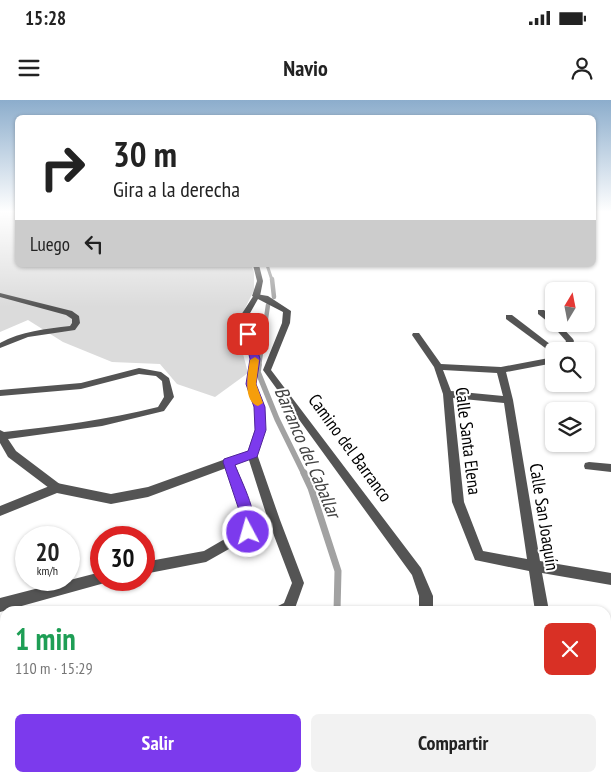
<!DOCTYPE html>
<html lang="es">
<meta charset="utf-8">
<style>
:root{--surface:#fff;--page:#f2f2f2;--text:#222;--muted:#767676;--accent:#7c3aed}
body{margin:0;font-family:"PT Sans Narrow",sans-serif;background:var(--page);color:var(--text);height:100vh;display:flex;flex-direction:column;font-size:19px;white-space:nowrap}
*{box-sizing:border-box;margin:0}
p{font-size:16px;color:var(--muted)}
.icon{flex:none;width:28px;height:28px;fill:none;stroke:currentColor;stroke-width:2;stroke-linecap:round;stroke-linejoin:round}
.map{position:relative;flex:1;overflow:hidden}
.drawer{position:absolute;left:0px;top:506px;width:611px;height:176px;display:flex;flex-direction:column;background:var(--surface);border-radius:15px 15px 0 0;box-shadow:0 1px 4px #0004}
.drawer>*{flex:none}
.banner{position:absolute;left:15px;top:15px;width:581px;height:152px;border-radius:8px;box-shadow:0 1px 4px #0004;background:#fff;color:var(--text);overflow:hidden}
.needle{width:32px;rotate:10deg}
.fabs{position:absolute;left:545px;top:182px;display:grid;gap:10px}
.fabs a{display:grid;place-items:center;width:50px;height:50px;border-radius:8px;background:var(--surface);box-shadow:0 1px 4px #0004;font-size:25px}
.speed{position:absolute;left:15px;top:426px;display:flex;gap:10px;font-size:25px;font-weight:700;text-align:center}
.speed>*{display:grid;place-content:center;width:65px;height:65px;border-radius:50%;background:var(--surface);box-shadow:0 1px 4px #0004;line-height:1}
.speed small{font-size:12px;font-weight:400}
.speed .limit{border:8px solid #d22;background:#fff;color:#111}
.pin{position:absolute;display:grid;place-items:center;width:42px;height:42px;color:#fff;margin:-21px;border-radius:10px;box-shadow:0 2px 8px #0006}
.me{position:absolute;width:55px;margin:-28px;rotate:354deg;stroke-linejoin:round;filter:drop-shadow(0 0 4px #0008)}
.turn{display:flex;align-items:center;gap:18px;height:105px;padding:0 15px;font-size:22px}
.turn .icon{width:65px;height:65px;stroke-width:2.5}
.turn b{display:block;font-size:35px;line-height:42px}
.then{display:flex;align-items:center;height:48px;padding:0 15px;background:#0003;gap:10px;font-size:19px}
.round{display:grid;place-items:center;flex:none;width:52px;height:52px;border-radius:8px;background:var(--page)}
.summary{display:flex;align-items:center;justify-content:space-between;height:85px;padding:0 15px}
h1{font-size:30px;font-weight:700;line-height:38px;color:#1e9e55}
.cta{display:flex;gap:10px;margin-top:auto;padding:10px 15px}
.cta a{flex:1;height:58px;border-radius:8px;background:var(--accent);color:#fff;font-size:20px;font-weight:700;line-height:58px;text-align:center}
.cta a+a{background:var(--page);color:var(--text)}
.status{display:flex;justify-content:space-between;align-items:center;height:35px;padding:0 25px;background:var(--surface);direction:ltr}
.status svg{height:14px;fill:currentColor}
header{display:flex;justify-content:space-between;align-items:center;height:65px;padding:0 15px;background:var(--surface);font-size:22px;font-weight:700}
.map>svg:first-child{display:block}
.green{fill:#dbdbdb}
.lines{fill:none;stroke-linecap:round;stroke-linejoin:round}
.stream-far4{stroke:#a2a2a2;stroke-width:3}
.stream-far3{stroke:#a2a2a2;stroke-width:4.5}
.stream-far2{stroke:#a2a2a2;stroke-width:5.5}
.stream-far1{stroke:#a2a2a2;stroke-width:7}
.stream{stroke:#a2a2a2;stroke-width:9}
.pedestrian{fill:#545454;fill-rule:evenodd}
.minor{fill:#545454;fill-rule:evenodd}
.tertiary{fill:#545454;fill-rule:evenodd}
.route{fill:#7c3aed;stroke:#51269a}
.slow{fill:#f59e0b}
.labels{text-anchor:middle;stroke-width:4;stroke-linejoin:round;paint-order:stroke}
.street-label{font-size:18px;fill:#000;stroke:#fff}
.water-label{font-size:19px;font-style:italic;fill:#434343;stroke:#fff}
</style>
<div class="status"><b>15:28</b><svg viewBox="0 0 49 12"><path d="M0 12V9h3v3zM5 12V6h3v6zM10 12V3h3v9zM15 12V0h3v12zM26 1h20v11H26zM47 4h2v5h-2z"/></svg></div>
<header><svg class="icon" aria-label="menu" viewBox="0 0 24 24"><path d="M4 6h16M4 12h16M4 18h16"/></svg>Navio<svg class="icon" aria-label="person" viewBox="0 0 24 24"><circle cx="12" cy="8" r="4"/><path d="M4 21q1-7 8-7t8 7"/></svg></header>
<div class="map">
<svg width="611" height="682" viewBox="0 0 611 682">
<rect width="100%" height="100%" fill="#fff"/>
<!-- green -->
<polygon class="green" points="0,111 17,111 18,165 251,165 254,172 254,190 236,227 248,273 215,297 177,284 160,264 112,262 63,242 28,220 0,232"/>
<g class="lines">
<!-- stream-far4 -->
<polyline class="stream-far4" points="267,165 272,180"/>
<!-- stream-far3 -->
<g class="stream-far3">
<polyline points="272,179 274,197"/>
<polyline points="259,266 268,205"/>
</g>
<!-- stream-far2 -->
<polyline class="stream-far2" points="259,265 258,272 277,319 304,374"/>
<!-- stream-far1 -->
<polyline class="stream-far1" points="304,373 311,388 338,471 337,511"/>
<!-- stream -->
<polyline class="stream" points="332,682 333,678"/>
<!-- pedestrian -->
<polygon class="pedestrian" points="404,678 420,678 419,682 403,682"/>
<!-- minor -->
<g class="minor">
<polygon points="253,165 259,165 263,181 260,196 256,198 252,196 257,181"/>
<path d="M0 193 72 211 79 216 80 223 75 230 28 237 0 248V243C21 231 46 229 70 226L72 223V219L66 215 0 197Z"/>
<polygon points="538,210 544,210 554,219 554,224 559,224 573,239 574,241 570,251 562,251 566,241 552,225 538,214"/>
<polygon points="506,215 512,215 559,251 552,253 506,219"/>
<path d="M413 233H419L441 264 501 267 554 257V263L506 272 513 300 540 461 611 473V485L542 473 549 511H535L529 471 475 460 452 402 443 294 434 267 412 235ZM443 270 497 273 503 296 451 291ZM453 298 504 303 527 459 483 451 464 402Z"/>
<path d="M139 268 161 272 169 278 174 297 164 311 102 326 8 339 16 351 61 385 62 388 61 391 57 393 53 391 8 357 0 343V330L4 332C56 326 107 320 158 307L164 297 162 281 156 276 139 274 81 289 0 296V290L81 283Z"/>
<polygon points="252,350 256,351 257,354 280,420 304,483 294,511 276,511 278,506 284,503 292,483 268,420 247,354 248,351"/>
<path d="M229 358 233 359 234 362C241 380 260 418 252 436L206 462 144 474V462L204 451 242 429V416L224 362 225 359Z"/>
<polygon points="589,362 611,364 611,372 585,369 584,366 585,363"/>
<polygon points="101,472 101,480 107,480 106,482 101,484 0,512 0,498"/>
<polygon points="5,597 5,613 0,615 0,599"/>
</g>
<!-- tertiary -->
<g class="tertiary">
<polygon points="256,194 268,196 291,211 290,223 271,270 421,468 433,496 433,511 419,511 419,496 412,475 263,270 282,223 283,212 258,199 249,215 259,259 255,284 265,307 265,330 256,357 148,397 111,404 57,393 0,416 0,406 57,383 111,394 148,387 248,351 255,330 255,307 247,284 251,259 241,215 254,195"/>
<polygon points="606,667 611,669 611,682 602,682 599,678 606,678"/>
</g>
</g>
<!-- sky -->
<linearGradient id="sky" x2="0" y2="1"><stop stop-color="#8cadcc"/><stop offset="0.54" stop-color="#fff"/><stop offset="1" stop-color="#fff" stop-opacity="0"/></linearGradient>
<rect width="611" height="207" fill="url(#sky)"/>
<!-- route -->
<path class="route" d="M248 231 253 234 260 259 256 284 265 307 266 330 257 357 235 365C242 383 261 418 252 436L248 438 243 436 241 432V416L223 362 224 359 248 351 255 330 254 307 246 284 250 259 244 234Z"/>
<!-- slow -->
<path class="slow" d="M255 257 259 260 256 284 263 303 258 306C242 301 248 272 250 260Z"/>
<g class="labels">
<!-- street labels -->
<g class="street-label">
<text transform="translate(468 341) rotate(83)" y="6">Calle Santa Elena</text>
<text transform="translate(350 348) rotate(54)" y="6">Camino del Barranco</text>
<text transform="translate(544 417) rotate(81)" y="6">Calle San Joaquín</text>
</g>
<!-- water labels -->
<g class="water-label">
<text transform="translate(308 352) rotate(67)" y="7">Barranco del Caballar</text>
</g>
</g>
</svg>
<div class="fabs">
<a><svg class="needle" viewBox="-14 -14 28 28"><path d="M0-13l5 13h-10z" fill="#e53935"/><path d="M0 13l5-13h-10z" fill="#767676"/></svg></a>
<a><svg class="icon" aria-label="search" viewBox="0 0 24 24"><circle cx="10" cy="10" r="6"/><path d="M15 15l6 6"/></svg></a>
<a><svg class="icon" aria-label="layers" viewBox="0 0 24 24"><path d="M12 4l9 5-9 5-9-5zM3 14l9 5 9-5"/></svg></a>
</div>
<div class="speed"><div>20<small>km/h</small></div><div class="limit">30</div></div>
<div class="pin" style="left:248px;top:234px;background:#d93025"><svg class="icon" aria-label="arrive" viewBox="0 0 24 24"><path d="M6 21V4h12l-3 4 3 4H6"/></svg></div>
<svg class="me" style="left:248px;top:432px" viewBox="-20 -20 40 40"><circle r="17" fill="#7c3aed" stroke="#fff" stroke-width="3"/><path d="M0-11L8 9 0 5-8 9z" fill="#fff"/></svg>
<div class="banner">
<div class="turn"><svg class="icon" aria-label="right" viewBox="0 0 24 24"><path d="M7 20v-9h11M14 6l5 5-5 5"/></svg><div><b>30 m</b>Gira a la derecha</div></div>
<div class="then">Luego<svg class="icon" aria-label="left" viewBox="0 0 24 24"><path d="M17 20v-9H6M10 6l-5 5 5 5"/></svg></div>
</div>
<section class="drawer">
<div class="summary"><div><h1>1 min</h1><p>110 m · 15:29</p></div><a class="round" style="background:#d93025;color:#fff"><svg class="icon" aria-label="close" viewBox="0 0 24 24"><path d="M6 6l12 12M18 6L6 18"/></svg></a></div>
<div class="cta"><a>Salir</a><a>Compartir</a></div>
</section>
</div>
